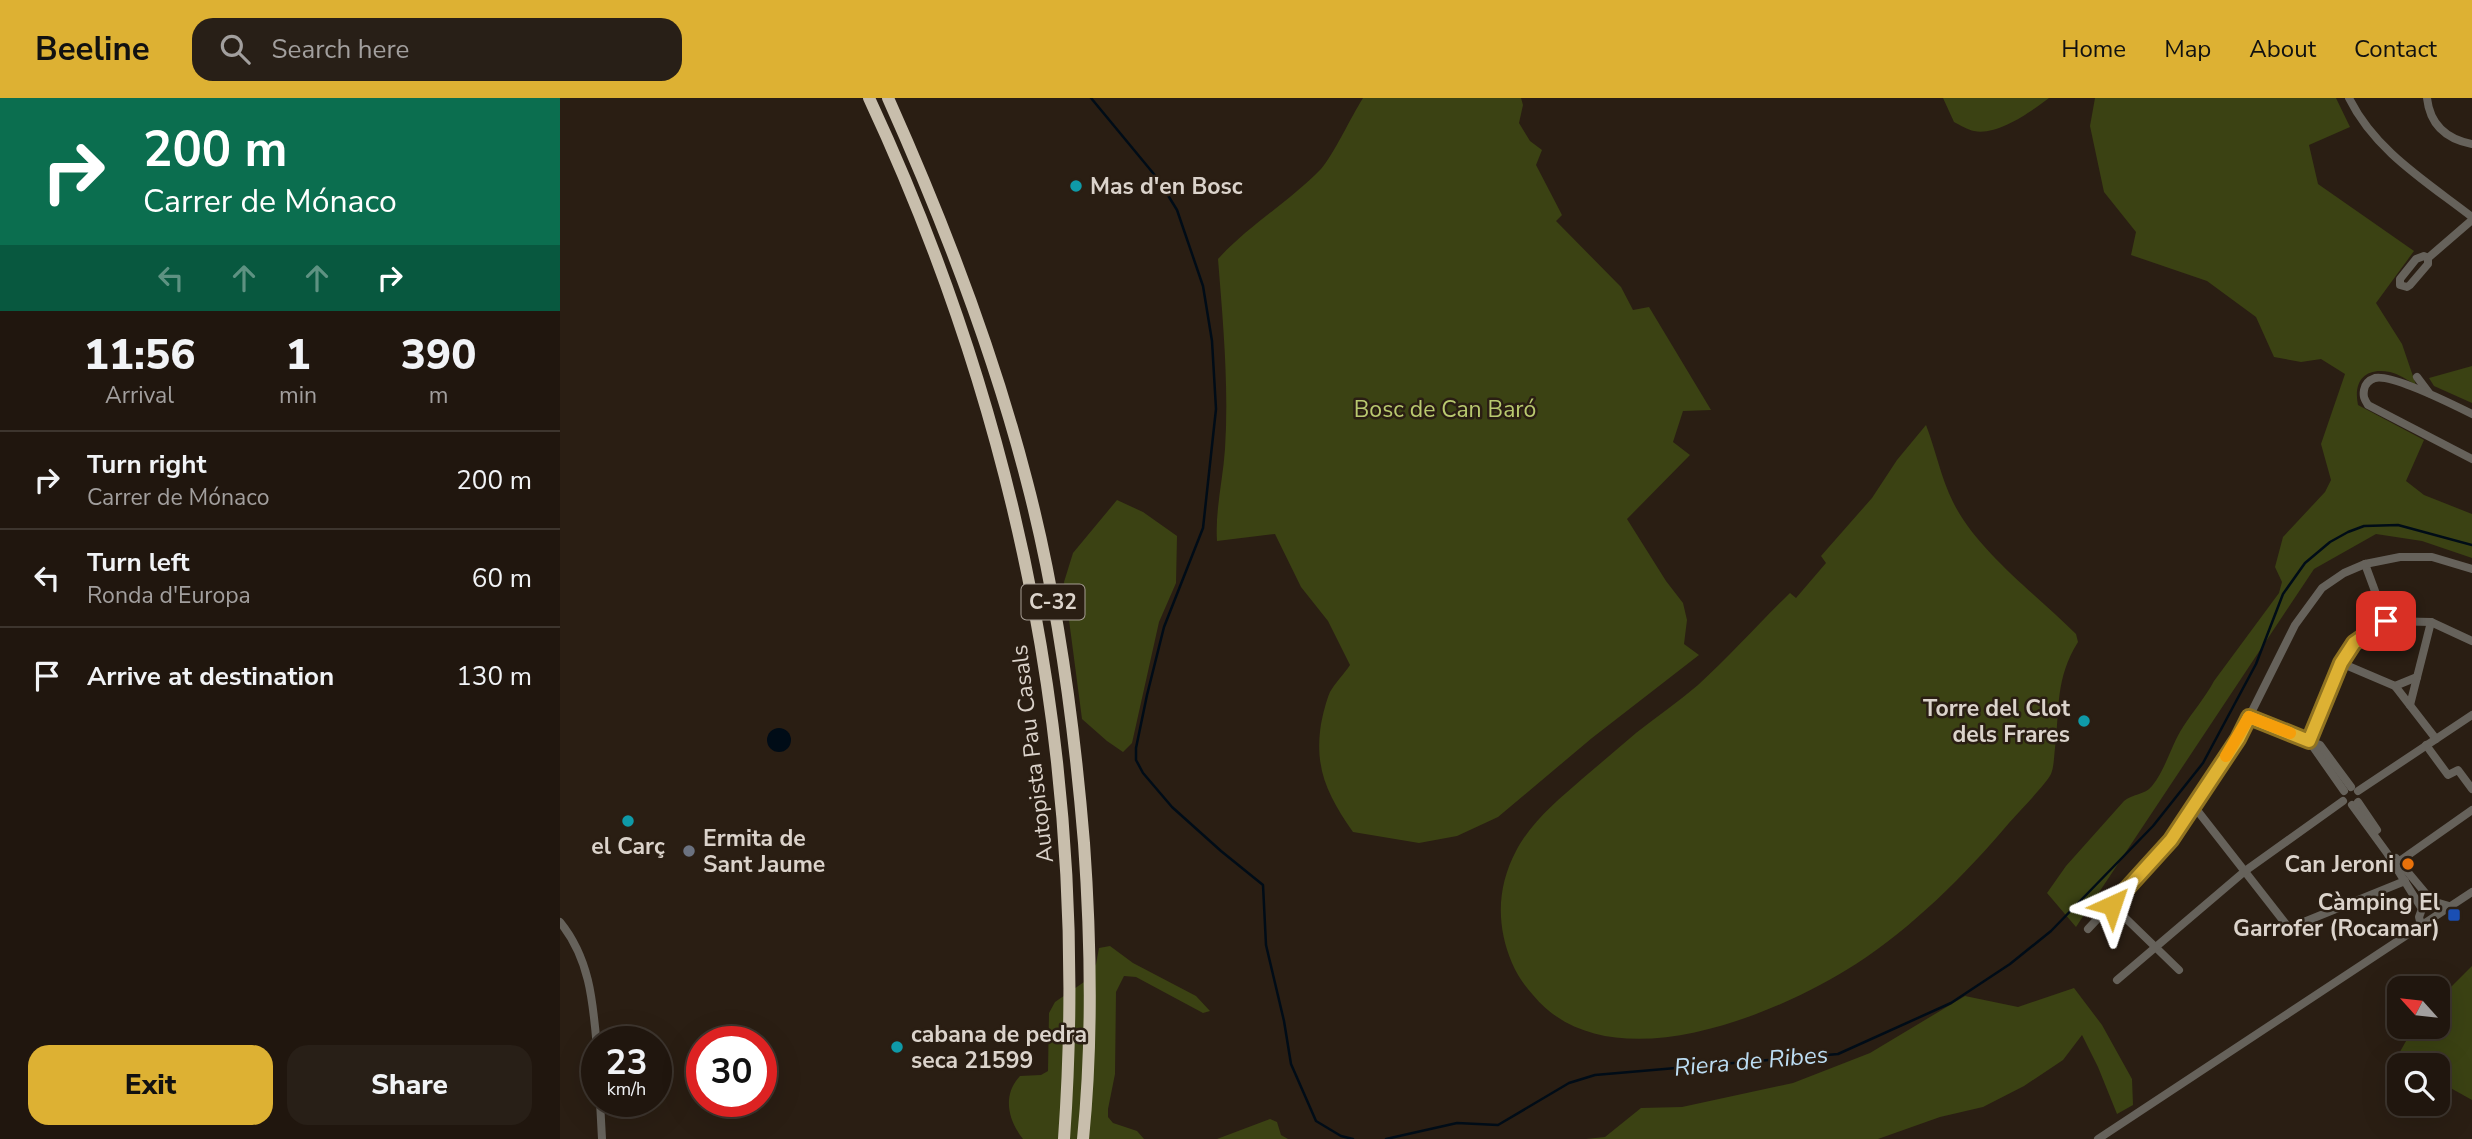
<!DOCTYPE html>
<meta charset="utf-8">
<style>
:root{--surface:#20160e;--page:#281f17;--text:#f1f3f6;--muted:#a29f9e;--line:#3d352e;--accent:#ddb133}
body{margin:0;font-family:"Nunito Sans",sans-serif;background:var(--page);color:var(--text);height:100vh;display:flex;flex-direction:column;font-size:26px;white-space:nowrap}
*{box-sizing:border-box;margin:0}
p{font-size:23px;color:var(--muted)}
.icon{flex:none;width:38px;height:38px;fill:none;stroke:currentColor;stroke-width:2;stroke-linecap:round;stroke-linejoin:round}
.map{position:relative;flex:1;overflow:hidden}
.panel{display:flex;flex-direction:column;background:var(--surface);width:560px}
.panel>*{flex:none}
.hud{background:#0b6e4f;color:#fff;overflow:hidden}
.needle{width:46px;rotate:297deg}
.controls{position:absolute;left:1827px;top:878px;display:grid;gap:14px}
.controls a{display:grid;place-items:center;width:63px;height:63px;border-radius:14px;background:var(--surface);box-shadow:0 7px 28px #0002,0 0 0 2px var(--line);font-size:35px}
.speed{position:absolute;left:21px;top:928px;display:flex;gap:14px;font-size:35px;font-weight:700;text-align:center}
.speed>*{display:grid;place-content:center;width:91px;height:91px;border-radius:50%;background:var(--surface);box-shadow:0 7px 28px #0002,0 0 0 2px var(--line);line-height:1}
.speed small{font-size:18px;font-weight:400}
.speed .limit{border:10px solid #d22;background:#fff;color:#111}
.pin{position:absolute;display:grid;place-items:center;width:60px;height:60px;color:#fff;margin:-30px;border-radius:14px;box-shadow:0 4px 10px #0006}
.me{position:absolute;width:77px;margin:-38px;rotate:42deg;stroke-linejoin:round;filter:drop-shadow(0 0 5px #0008)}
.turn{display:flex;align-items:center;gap:24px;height:147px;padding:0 28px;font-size:32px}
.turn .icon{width:91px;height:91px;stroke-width:2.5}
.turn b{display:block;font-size:49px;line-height:60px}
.lanes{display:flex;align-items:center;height:66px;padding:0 28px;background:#0003;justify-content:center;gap:35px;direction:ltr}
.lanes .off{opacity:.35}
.eta{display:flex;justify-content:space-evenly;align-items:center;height:119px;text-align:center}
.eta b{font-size:42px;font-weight:800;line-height:49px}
.cta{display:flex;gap:14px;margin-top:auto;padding:14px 28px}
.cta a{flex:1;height:80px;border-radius:21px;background:var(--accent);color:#111;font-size:28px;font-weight:800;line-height:80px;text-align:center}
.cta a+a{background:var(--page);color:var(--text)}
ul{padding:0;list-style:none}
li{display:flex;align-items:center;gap:21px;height:98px;padding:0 28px;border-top:2px solid var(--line)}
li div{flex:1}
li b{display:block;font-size:26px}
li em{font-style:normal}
header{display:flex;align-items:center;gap:42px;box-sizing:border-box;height:98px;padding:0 35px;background:var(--accent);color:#111}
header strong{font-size:33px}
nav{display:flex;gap:38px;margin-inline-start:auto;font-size:24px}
.search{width:490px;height:63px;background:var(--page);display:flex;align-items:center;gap:18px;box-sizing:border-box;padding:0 24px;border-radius:21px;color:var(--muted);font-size:26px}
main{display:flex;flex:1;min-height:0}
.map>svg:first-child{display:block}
.green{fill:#3b4213}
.water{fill:#000c17}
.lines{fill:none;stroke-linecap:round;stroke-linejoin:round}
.stream{stroke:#000c17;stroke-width:2.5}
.minor{stroke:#66625b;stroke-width:8}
.highway{stroke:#c8beac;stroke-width:12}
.route-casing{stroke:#907321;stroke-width:18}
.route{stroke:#ddb133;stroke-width:12}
.slow{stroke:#f59e0b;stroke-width:12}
.culture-dot{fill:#0f9aa8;stroke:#2a1e13;stroke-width:2.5}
.worship-dot{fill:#6b7280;stroke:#2a1e13;stroke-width:2.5}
.food-dot{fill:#e8710a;stroke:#2a1e13;stroke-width:2.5}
.transit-dot{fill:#1a4fb4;stroke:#2a1e13;stroke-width:2.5}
.labels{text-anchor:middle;stroke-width:5;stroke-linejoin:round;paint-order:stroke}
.shield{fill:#2a1e13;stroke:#a69d94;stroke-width:2}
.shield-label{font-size:21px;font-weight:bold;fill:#dbd3cb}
.poi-label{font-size:23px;font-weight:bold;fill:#dbd3cb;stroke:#2a1e13;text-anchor:start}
.park-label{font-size:23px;fill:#b9c96f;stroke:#2a1e13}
.street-label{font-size:23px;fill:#dbd3cb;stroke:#2a1e13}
.water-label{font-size:24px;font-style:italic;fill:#bcddf3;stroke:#2a1e13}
</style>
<header>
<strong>Beeline</strong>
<div class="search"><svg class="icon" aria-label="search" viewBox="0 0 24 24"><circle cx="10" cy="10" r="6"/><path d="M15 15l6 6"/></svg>Search here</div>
<nav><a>Home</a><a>Map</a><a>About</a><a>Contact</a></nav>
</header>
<main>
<section class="panel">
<div class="hud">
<div class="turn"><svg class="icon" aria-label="right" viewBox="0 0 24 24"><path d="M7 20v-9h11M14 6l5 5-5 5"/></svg><div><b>200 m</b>Carrer de Mónaco</div></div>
<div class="lanes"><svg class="icon off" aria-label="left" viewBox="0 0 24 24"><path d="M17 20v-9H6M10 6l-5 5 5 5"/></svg><svg class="icon off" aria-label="ahead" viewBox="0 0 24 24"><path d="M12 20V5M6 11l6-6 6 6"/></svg><svg class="icon off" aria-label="ahead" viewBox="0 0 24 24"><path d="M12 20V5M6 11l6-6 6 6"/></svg><svg class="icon" aria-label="right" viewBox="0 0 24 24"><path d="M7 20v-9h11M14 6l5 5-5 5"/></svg></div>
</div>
<div class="eta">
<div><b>11:56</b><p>Arrival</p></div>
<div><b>1</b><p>min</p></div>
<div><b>390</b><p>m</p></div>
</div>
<ul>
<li><svg class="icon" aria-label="right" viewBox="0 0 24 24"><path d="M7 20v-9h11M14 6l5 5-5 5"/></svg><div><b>Turn right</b><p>Carrer de Mónaco</p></div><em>200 m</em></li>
<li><svg class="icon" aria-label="left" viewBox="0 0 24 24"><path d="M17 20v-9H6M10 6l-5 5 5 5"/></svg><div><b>Turn left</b><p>Ronda d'Europa</p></div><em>60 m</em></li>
<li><svg class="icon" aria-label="arrive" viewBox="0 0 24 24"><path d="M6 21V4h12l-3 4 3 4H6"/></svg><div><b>Arrive at destination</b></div><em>130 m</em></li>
</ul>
<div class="cta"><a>Exit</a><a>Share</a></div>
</section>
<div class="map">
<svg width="1912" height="1041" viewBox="0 0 1912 1041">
<rect width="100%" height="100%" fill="#2a1e13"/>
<!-- green -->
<g class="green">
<path d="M803 0H961L963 7 959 25 970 43 982 52 976 67 1002 117 996 123 1061 189 1073 212 1089 209 1151 312 1123 313 1113 344 1130 357 1067 421 1106 483 1123 505 1127 522 1124 546 1139 557 1032 640 938 719 897 738 859 745 793 734C768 698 754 671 761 626 763 616 766 603 770 594 775 585 784 576 790 567L768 523 741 489 715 436 657 443C655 412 663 382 665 351 669 288 663 224 658 161 689 127 729 104 761 71 774 56 791 19 803 0Z"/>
<path d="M1383 0H1489C1472 13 1437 38 1414 33 1408 32 1400 27 1394 24Z"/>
<path d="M1535 0H1776L1790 29 1749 47 1758 86 1854 153 1816 205 1842 246 1856 287C1849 283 1839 276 1830 274 1805 269 1793 283 1798 307L1864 342 1846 383 1864 397 1912 416V460L1862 443 1816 436 1754 471 1516 829 1487 795 1506 768 1564 703C1572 696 1585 697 1592 688 1606 671 1611 647 1623 629 1633 613 1645 600 1654 583L1719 495 1722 484 1715 469 1723 439 1765 394 1771 382 1761 346 1785 276 1761 261 1741 264 1714 259 1696 219 1647 183 1571 157 1576 134 1544 94 1530 28Z"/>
<polygon points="1912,268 1912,305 1874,288 1869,280"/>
<path d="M1366 327C1376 353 1381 380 1393 404 1417 453 1477 497 1516 536L1518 544C1495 581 1500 609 1495 650 1494 658 1494 669 1491 676 1486 686 1458 715 1449 725 1405 777 1353 829 1296 866 1217 917 1048 988 973 897 964 887 957 877 952 865 936 827 937 789 956 753 971 724 998 702 1022 681 1040 666 1058 650 1076 635 1096 619 1118 604 1138 587 1170 558 1199 525 1230 495L1236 500 1266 465 1261 458 1312 400 1337 362Z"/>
<polygon points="557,402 583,414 617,438 616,485 599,524 572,645 563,654 547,643 522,621 504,484 513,455"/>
<path d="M550 848 573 865 636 898 650 913 643 915 576 879 564 878 556 894 555 976 548 1011V1019L553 1025 577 1033 584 1041H463C448 1022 442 997 460 978L481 977 488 973 489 915 495 904 524 884 536 866 539 850Z"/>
<polygon points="1912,868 1912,1002 1878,983 1878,968 1852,968 1837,959 1854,929 1878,929 1878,902"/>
<polygon points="1514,890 1542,927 1572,981 1573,1007 1557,1016 1538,969 1522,937 1503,962 1464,988 1423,1009 1380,1019 1318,1041 1026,1041 1045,1039 1081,1010 1122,1009 1233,985 1310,955 1405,898 1458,909"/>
<polygon points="710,1021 717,1024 721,1037 728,1041 657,1041"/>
</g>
<!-- water -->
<circle class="water" cx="219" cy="642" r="12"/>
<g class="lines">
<!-- stream -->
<g class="stream">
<polyline points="531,0 598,81 617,112 643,188 652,243 656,311 643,430 604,529 587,597 576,650 576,662 583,675 612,709 661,753 703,787 706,847 724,923 731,966 756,1023 781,1038 793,1041"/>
<polyline points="826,1041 897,1025 938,1027 1009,985 1035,977 1278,956 1391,905 1450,866 1491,833 1593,728 1643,665 1696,566 1723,496 1745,465 1770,444 1788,434 1804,428 1838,427 1912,447"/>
</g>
<!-- minor -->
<g class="minor">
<path d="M1789 0C1815 53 1867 84 1912 119"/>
<path d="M1867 0C1870 27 1886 41 1912 46"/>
<polyline points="1868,160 1864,158 1856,161 1840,181 1840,187 1847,189 1850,187 1868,166 1868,160 1912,122"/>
<polyline points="1857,279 1869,295"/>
<path d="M1912 316C1894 307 1832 276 1815 280 1809 282 1805 286 1804 292 1803 298 1804 301 1808 307L1912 361"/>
<polyline points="1805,466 1826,523"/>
<polyline points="1781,565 1835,588 1857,579"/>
<polyline points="1835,588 1876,641"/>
<polyline points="1850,607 1871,524"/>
<polyline points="1689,619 1760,647 1791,689"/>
<polyline points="1749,643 1781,565 1794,545 1826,523 1871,524 1912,543"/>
<polyline points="1749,643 1784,693"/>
<polyline points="1866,647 1888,677 1898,672 1912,691"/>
<polyline points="1798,693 1912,617"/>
<polyline points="1798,704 1817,732"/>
<polyline points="1633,707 1729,830 1845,783"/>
<polyline points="1792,707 1827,755 1862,811"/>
<polyline points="1836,760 1872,803"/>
<polyline points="1834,767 1912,712"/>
<polyline points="1552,807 1619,872"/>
<path d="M0 824C30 861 33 904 37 950"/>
<polyline points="1861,827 1859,819 1862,811 1872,803 1889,808"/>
<polyline points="1528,831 1611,742 1678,641 1735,527 1762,490 1784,475 1805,466 1840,459 1872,459 1912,471"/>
<polyline points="1557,882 1685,773 1783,703"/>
<polyline points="40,1003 42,1041"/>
<polyline points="1538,1041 1912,794"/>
</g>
<!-- highway -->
<g class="highway">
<path d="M309 0C462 328 530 679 504 1041"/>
<path d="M328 0C384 125 433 252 467 384 498 502 514 624 524 745 531 843 533 943 523 1041"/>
</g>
</g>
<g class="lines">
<defs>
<polyline id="route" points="1552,807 1611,742 1678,641 1689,619 1749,643 1781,565 1794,545 1826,523"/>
</defs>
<!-- route casing -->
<use href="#route" class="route-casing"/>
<!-- route -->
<use href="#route" class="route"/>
<!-- slow -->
<polyline class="slow" points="1666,658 1689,619 1730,635"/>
</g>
<!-- markers -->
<g class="culture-dot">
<circle cx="516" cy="88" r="7"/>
<circle cx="1524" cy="623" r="7"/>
<circle cx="68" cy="723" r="7"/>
<circle cx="337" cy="949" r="7"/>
</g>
<circle class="worship-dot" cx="129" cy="753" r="7"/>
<circle class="food-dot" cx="1848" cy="766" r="7"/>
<rect class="transit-dot" x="1887" y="810" width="14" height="14" rx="3.5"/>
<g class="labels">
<!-- shield labels -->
<rect class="shield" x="461.5" y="486.5" width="63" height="35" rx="5"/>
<g class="shield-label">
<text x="493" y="511">C-32</text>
</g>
<!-- poi labels -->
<g class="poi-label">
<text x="530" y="96">Mas d'en Bosc</text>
<text x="1510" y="618" text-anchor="end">Torre del Clot<tspan x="1510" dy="26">dels Frares</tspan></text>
<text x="143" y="748">Ermita de<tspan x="143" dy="26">Sant Jaume</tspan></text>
<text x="68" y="756" text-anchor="middle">el Carç</text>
<text x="1834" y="774" text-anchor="end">Can Jeroni</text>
<text x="1880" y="812" text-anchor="end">Càmping El<tspan x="1880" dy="26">Garrofer (Rocamar)</tspan></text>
<text x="351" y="944">cabana de pedra<tspan x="351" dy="26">seca 21599</tspan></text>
</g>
<!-- park labels -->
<g class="park-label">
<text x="885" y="319">Bosc de Can Baró</text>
</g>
<!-- street labels -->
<g class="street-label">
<text transform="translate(472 656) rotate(-97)" y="8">Autopista Pau Casals</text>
</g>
<!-- water labels -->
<g class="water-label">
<text transform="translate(1191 963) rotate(-5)" y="8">Riera de Ribes</text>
</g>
</g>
</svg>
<div class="controls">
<a><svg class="needle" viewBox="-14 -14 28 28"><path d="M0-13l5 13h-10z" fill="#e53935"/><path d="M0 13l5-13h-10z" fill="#a29f9e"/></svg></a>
<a><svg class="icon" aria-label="search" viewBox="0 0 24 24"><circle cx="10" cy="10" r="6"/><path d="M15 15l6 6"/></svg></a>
</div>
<div class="speed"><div>23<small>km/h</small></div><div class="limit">30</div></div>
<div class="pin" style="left:1826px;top:523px;background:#d93025"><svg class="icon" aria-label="arrive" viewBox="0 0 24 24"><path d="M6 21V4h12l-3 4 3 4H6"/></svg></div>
<svg class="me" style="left:1552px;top:807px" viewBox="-20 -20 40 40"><path d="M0-17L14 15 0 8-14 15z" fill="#ddb133" stroke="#fff" stroke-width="4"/></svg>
</div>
</main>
